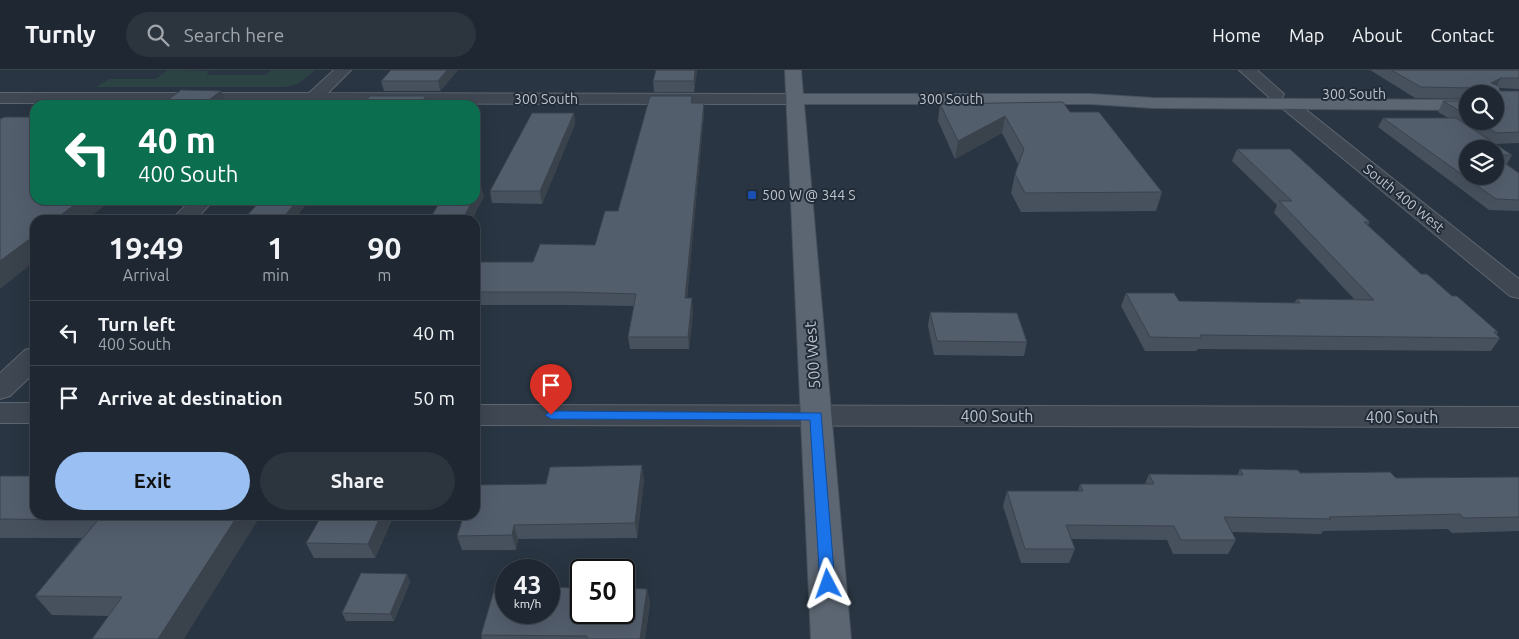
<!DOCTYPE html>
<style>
:root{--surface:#1f2832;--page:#2c343e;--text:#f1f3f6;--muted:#a1a6ac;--line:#3c444d;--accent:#9abff2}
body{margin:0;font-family:Ubuntu,sans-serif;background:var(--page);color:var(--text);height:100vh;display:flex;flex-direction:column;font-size:19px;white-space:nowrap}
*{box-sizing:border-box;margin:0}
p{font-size:16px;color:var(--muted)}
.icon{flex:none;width:28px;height:28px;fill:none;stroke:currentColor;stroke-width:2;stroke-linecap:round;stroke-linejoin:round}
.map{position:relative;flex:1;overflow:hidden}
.panel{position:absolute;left:30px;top:145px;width:450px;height:305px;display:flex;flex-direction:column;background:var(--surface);border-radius:15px;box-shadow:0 5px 20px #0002,0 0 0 1px var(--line)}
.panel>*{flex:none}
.guide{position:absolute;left:30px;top:30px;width:450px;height:105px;border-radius:15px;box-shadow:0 5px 20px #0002,0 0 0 1px var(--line);background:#0b6e4f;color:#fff;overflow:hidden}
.tools{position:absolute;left:1459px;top:15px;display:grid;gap:10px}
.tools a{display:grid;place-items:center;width:45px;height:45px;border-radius:50%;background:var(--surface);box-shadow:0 5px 20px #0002,0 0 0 1px var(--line);font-size:25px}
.speed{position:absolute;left:495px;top:489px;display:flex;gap:10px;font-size:25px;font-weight:700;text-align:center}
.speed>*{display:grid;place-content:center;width:65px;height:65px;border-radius:50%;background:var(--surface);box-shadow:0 5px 20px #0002,0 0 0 1px var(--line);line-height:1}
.speed small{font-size:12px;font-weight:400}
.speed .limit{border:2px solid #111;border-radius:8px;background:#fff;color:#111}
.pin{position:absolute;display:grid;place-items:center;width:42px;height:42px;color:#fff;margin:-51px -21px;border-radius:50% 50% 50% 0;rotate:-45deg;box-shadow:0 0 5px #0007}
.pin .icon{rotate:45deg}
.me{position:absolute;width:55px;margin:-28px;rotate:356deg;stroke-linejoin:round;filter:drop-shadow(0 0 4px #0008)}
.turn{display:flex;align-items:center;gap:18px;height:105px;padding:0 25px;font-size:22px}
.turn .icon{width:65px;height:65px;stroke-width:2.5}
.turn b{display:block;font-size:35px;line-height:42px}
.eta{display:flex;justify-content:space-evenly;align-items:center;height:85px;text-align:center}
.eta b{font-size:30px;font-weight:600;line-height:35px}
.primary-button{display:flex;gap:10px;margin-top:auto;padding:10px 25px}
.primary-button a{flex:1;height:58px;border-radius:30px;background:var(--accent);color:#111;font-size:20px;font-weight:600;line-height:58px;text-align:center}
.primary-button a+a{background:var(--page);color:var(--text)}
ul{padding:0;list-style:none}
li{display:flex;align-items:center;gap:15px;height:65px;padding:0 25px;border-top:1px solid var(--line)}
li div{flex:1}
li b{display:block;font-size:19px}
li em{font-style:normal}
header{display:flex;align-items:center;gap:30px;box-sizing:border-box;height:70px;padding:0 25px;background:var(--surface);border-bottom:1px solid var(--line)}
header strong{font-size:24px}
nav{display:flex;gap:28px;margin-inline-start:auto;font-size:18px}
.search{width:350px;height:45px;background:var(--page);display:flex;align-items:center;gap:12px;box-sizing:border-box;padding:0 18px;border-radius:28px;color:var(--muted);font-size:19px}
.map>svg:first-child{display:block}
.green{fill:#2c4344}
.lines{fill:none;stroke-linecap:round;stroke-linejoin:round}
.minor-casing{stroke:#5c6570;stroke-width:2}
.major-casing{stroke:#47505c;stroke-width:2}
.minor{fill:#3e4752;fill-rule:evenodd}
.major{fill:#5c6672;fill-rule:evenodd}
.wall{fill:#47515e;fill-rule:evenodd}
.shaded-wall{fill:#3a424c}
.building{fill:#535e6d;stroke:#3a424c}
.route{fill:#1a73e8;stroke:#114b97}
.transit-dot{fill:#1a4fb4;stroke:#222c38;stroke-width:2}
.labels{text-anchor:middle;stroke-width:4;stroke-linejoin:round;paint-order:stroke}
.far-street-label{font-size:14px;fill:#bbc2cc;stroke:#222c38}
.far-poi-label{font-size:14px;fill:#bbc2cc;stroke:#222c38;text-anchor:start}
.street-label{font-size:16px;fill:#bbc2cc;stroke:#222c38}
</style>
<header>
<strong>Turnly</strong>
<div class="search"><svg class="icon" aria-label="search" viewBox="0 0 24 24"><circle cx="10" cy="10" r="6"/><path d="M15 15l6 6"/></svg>Search here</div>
<nav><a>Home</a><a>Map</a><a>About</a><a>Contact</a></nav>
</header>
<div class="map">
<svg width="1519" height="569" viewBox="0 0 1519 569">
<rect width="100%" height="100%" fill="#293542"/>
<!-- green -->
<polygon class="green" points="168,0 210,1 206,5 265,5 272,0 315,0 298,14 285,17 96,17 109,9 155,9"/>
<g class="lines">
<defs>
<g id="minor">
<polygon points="334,0 351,0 328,23 795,24 801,25 804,29 801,33 795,34 0,33 0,23 309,23"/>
<polygon points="1239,0 1257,0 1284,24 1282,28 1270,28"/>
<polygon points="1289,30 1295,31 1519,209 1519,228 1510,226 1283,39 1280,35 1283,31"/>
<polygon points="191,130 214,130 195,150 171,150"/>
<polygon points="35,277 35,302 10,326 0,329 0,303 25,280"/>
<rect x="0" y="333" width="35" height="20"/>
<polygon points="475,335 1519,337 1519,357 475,355"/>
</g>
<polygon id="major" points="785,0 801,0 803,24 1091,24 1153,28 1468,30 1468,40 1153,38 1091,34 804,34 851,569 811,569"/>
</defs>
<!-- minor casing -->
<use href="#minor" class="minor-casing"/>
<!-- major casing -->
<use href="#major" class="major-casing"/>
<!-- minor -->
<use href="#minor" class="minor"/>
<!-- major -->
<use href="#major" class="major"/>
</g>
<!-- wall -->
<g class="wall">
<polygon points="458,0 440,21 384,21 381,11"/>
<polygon points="656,0 697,0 694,22 654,22 653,11"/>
<path d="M1370 0H1519V19L1499 18 1500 21H1519V73L1494 74 1512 85 1507 94 1519 103V141L1489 140 1378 57 1383 48H1448L1438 42 1443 31H1468V51H1495V24H1468V29L1415 28ZM1495 79V106H1468Z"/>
<polygon points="692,26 692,33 704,43 687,228 693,241 689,279 630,279 628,267 634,236 572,235 480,235 475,247 475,192 533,192 595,175"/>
<polygon points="940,34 1070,42 1162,122 1156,141 1021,142 1011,123 1015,104 1018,94 1002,63 955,89 938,51"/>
<polygon points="574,43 575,54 542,134 492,133 490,121"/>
<polygon points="1237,79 1370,152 1368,155 1421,204 1452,226 1498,262 1497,265 1500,268 1491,281 1198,279 1196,281 1145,281 1121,236 1126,223 1179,231 1294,233 1297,229 1354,229 1274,143 1277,135 1232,91"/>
<polygon points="261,130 411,130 407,135 306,135"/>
<polygon points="930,242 1027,272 1024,286 934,285 928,256"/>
<polygon points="1240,399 1396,408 1519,407 1519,461 1452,463 1448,459 1323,461 1321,464 1232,462 1236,470 1228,484 1173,484 1167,470 1071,469 1075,479 1069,493 1021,493 1003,436 1007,421 1078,421 1080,414 1145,414 1149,404 1237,405"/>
<polygon points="0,406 261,445 109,546 52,545 35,526 82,468 0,468"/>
<polygon points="644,410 637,468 518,469 516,480 462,480 457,466 546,414"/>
<polygon points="322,445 394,445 375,488 314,488 306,473"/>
<polygon points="407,504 410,512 394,551 346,551 342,543"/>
<polygon points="647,519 650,533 645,569 482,569 481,565"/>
</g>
<!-- shaded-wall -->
<g class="shaded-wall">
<polygon points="447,0 458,0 440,21 438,11"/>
<polygon points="695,0 697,0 694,22 694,11"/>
<polygon points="1501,8 1495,18 1491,13"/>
<polygon points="221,21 227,35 202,35"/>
<polygon points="426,26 429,35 419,35"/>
<polygon points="704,33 704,43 686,241 685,228"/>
<polygon points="574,43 575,54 542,134 540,121"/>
<polygon points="1005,46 1002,63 955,89 958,71"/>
<polygon points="481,115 484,127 472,150 462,150 473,130 475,130 475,127"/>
<polygon points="81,130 112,130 86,150 54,150"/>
<polygon points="298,130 305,130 306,135 294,150 281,150"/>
<polygon points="406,130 411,130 407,135"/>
<polygon points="35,165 35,191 0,219 0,191"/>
<polygon points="477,222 480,235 475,247 475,226"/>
<polygon points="692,228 693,241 689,279 688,267"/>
<polygon points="642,395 644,410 637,468 635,453"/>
<polygon points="238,445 261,445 184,569 158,569"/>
<polygon points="381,445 394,445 375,488 368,474"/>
<polygon points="514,455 518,469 516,480 512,465"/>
<polygon points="407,504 410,512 394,551 390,544"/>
<polygon points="647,519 650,533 645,569 640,569"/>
</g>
<!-- building -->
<g class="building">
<polygon points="391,0 447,0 438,11 381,11"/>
<polygon points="656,0 695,0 694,11 653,11"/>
<polygon points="1391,0 1519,0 1519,8 1501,8 1491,13 1499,16 1500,21 1519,21 1519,62 1496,63 1477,51 1495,51 1495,24 1475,24 1475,18 1421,17"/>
<polygon points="181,20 221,21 202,35 161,35"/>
<polygon points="370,26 426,26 419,35 362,35"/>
<polygon points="650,26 692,26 691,33 704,33 685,228 692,228 688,267 628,267 636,224 570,222 477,222 475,226 475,192 533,192 540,174 595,175 605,141 618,141"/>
<polygon points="1443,31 1468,31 1468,46"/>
<polygon points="1063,32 1070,42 1099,42 1162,122 1025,123 1015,104 1024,79 1005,46 958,71 940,34"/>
<polygon points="532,43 574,43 540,121 490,121"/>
<polygon points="5,47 35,47 35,130 81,130 54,150 35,150 35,165 0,191 0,49"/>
<polygon points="1383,48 1456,48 1512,85 1495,85 1495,79 1468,79 1468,106 1495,106 1495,87 1519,103 1519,130 1496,129"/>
<polygon points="1237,79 1290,79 1370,152 1364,152 1421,204 1427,204 1452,226 1457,226 1498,262 1494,262 1500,268 1200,265 1202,268 1150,267 1126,223 1174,223 1179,231 1300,233 1297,229 1374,230 1279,131 1292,131"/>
<polygon points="475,115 481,115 475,127"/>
<polygon points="261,130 298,130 281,150 243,150"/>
<polygon points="441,130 473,130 462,150 429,150"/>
<polygon points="930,242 1017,243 1027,272 937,271"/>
<polygon points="642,395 635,453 514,455 512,465 457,466 464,445 475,445 475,415 546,414 550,397"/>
<polygon points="1240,399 1298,400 1300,403 1390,402 1396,408 1519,407 1519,447 1463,448 1460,444 1329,447 1331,449 1224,447 1236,470 1181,470 1174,456 1066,455 1075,479 1025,479 1007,421 1083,421 1080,414 1154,414 1149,404 1243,405"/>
<polygon points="0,406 35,406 35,445 238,445 158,569 92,569 122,527 35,526 98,450 0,449"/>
<polygon points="322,445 381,445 368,474 306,473"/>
<polygon points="361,503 407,504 390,544 342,543"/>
<polygon points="495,517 506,517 506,542 549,542 549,517 581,518 581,542 624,542 624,518 647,519 640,569 587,569 587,566 481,565"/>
</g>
<!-- route -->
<polygon class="route" points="551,341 821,343 835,514 833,518 828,520 822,518 820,514 810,350 551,349 545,345"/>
<!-- markers -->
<rect class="transit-dot" x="747" y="120" width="10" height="10" rx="2.5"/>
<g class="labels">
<!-- far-street labels -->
<g class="far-street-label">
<text x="1354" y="29">300 South</text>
<text x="546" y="34">300 South</text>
<text x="951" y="34">300 South</text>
<text transform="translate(1404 128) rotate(39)" y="5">South 400 West</text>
</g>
<!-- far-poi labels -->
<g class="far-poi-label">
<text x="762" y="130">500 W @ 344 S</text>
</g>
<!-- street labels -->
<g class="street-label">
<text transform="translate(812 285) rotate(-94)" y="6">500 West</text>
<text x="997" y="352">400 South</text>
<text x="1402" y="353">400 South</text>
</g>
</g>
</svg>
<div class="tools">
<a><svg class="icon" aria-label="search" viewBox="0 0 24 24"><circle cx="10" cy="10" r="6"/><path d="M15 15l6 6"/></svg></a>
<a><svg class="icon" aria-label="layers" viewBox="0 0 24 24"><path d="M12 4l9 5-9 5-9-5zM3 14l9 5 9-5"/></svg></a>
</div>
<div class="speed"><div>43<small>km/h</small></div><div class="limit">50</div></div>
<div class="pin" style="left:551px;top:345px;background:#d93025"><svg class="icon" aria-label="arrive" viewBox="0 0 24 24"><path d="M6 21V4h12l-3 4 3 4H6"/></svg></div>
<svg class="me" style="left:828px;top:514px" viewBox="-20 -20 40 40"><path d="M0-17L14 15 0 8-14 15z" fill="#1a73e8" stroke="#fff" stroke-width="4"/></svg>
<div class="guide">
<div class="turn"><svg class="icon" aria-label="left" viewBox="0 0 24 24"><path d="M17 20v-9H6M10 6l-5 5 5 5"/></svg><div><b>40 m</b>400 South</div></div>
</div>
<section class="panel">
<div class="eta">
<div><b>19:49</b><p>Arrival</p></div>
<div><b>1</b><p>min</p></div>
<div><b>90</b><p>m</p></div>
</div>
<ul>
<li><svg class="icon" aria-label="left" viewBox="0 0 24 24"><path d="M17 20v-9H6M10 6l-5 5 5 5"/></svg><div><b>Turn left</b><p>400 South</p></div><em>40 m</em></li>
<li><svg class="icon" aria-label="arrive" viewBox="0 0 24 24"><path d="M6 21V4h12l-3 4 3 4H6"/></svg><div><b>Arrive at destination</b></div><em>50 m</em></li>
</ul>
<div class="primary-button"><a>Exit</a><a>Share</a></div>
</section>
</div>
